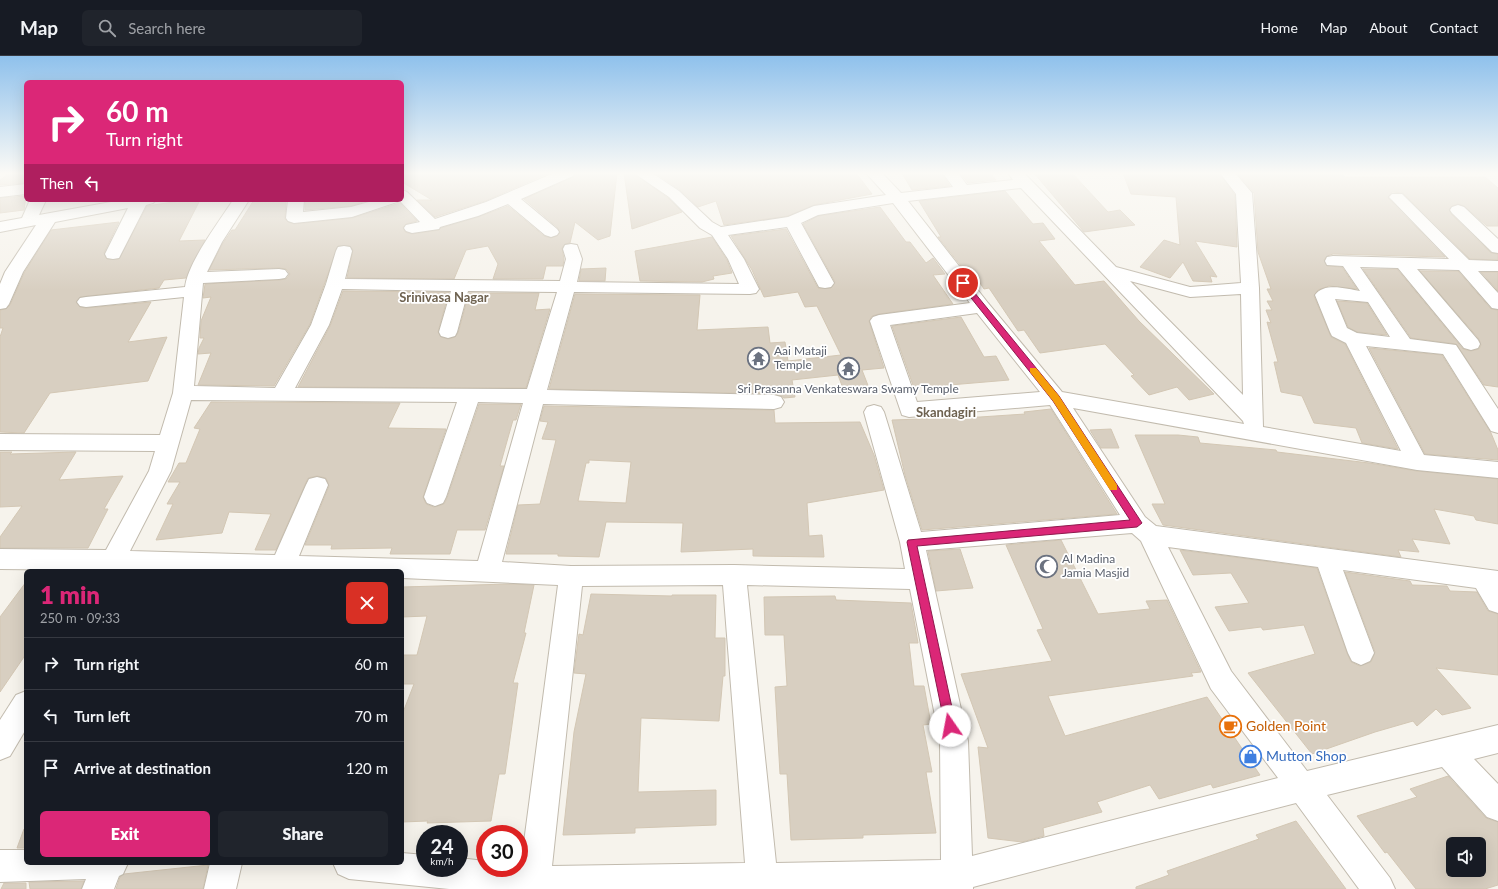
<!DOCTYPE html>
<meta charset="utf-8">
<style>
:root{--surface:#171b24;--page:#20242c;--text:#f1f3f6;--muted:#9ea1a6;--line:#363941;--accent:#db2777}
body{margin:0;font-family:Lato,sans-serif;background:var(--page);color:var(--text);height:100vh;display:flex;flex-direction:column;font-size:15px;white-space:nowrap}
*{box-sizing:border-box;margin:0}
p{font-size:13px;color:var(--muted)}
.icon{flex:none;width:22px;height:22px;fill:none;stroke:currentColor;stroke-width:2;stroke-linecap:round;stroke-linejoin:round}
.map{position:relative;flex:1;overflow:hidden}
.panel{position:absolute;left:24px;top:513px;width:380px;height:296px;display:flex;flex-direction:column;background:var(--surface);border-radius:6px;box-shadow:0 4px 16px #0002}
.panel>*{flex:none}
.hud{position:absolute;left:24px;top:24px;width:380px;height:122px;border-radius:6px;box-shadow:0 4px 16px #0002;background:#db2777;color:#fff;overflow:hidden}
.buttons{position:absolute;left:1446px;top:781px;display:grid;gap:8px}
.buttons a{display:grid;place-items:center;width:40px;height:40px;border-radius:6px;background:var(--surface);box-shadow:0 4px 16px #0002;font-size:20px}
.speed{position:absolute;left:416px;top:769px;display:flex;gap:8px;font-size:20px;font-weight:700;text-align:center}
.speed>*{display:grid;place-content:center;width:52px;height:52px;border-radius:50%;background:var(--surface);box-shadow:0 4px 16px #0002;line-height:1}
.speed small{font-size:10px;font-weight:400}
.speed .limit{border:6px solid #d22;background:#fff;color:#111}
.pin{position:absolute;display:grid;place-items:center;width:34px;height:34px;color:#fff;margin:-17px;border:2px solid #fff;border-radius:50%;box-shadow:0 1px 4px #0007}
.me{position:absolute;width:44px;margin:-22px;rotate:348deg;stroke-linejoin:round;filter:drop-shadow(0 0 3px #0008)}
.turn{display:flex;align-items:center;gap:14px;height:84px;padding:0 16px;font-size:18px}
.turn .icon{width:52px;height:52px;stroke-width:2.5}
.turn b{display:block;font-size:28px;line-height:34px}
.then{display:flex;align-items:center;height:38px;padding:0 16px;background:#0003;gap:8px;font-size:15px}
.round{display:grid;place-items:center;flex:none;width:42px;height:42px;border-radius:6px;background:var(--page)}
.summary{display:flex;align-items:center;justify-content:space-between;height:68px;padding:0 16px}
h1{font-size:24px;font-weight:800;line-height:30px;color:var(--accent)}
.button{display:flex;gap:8px;margin-top:auto;padding:8px 16px}
.button a{flex:1;height:46px;border-radius:6px;background:var(--accent);color:#fff;font-size:16px;font-weight:800;line-height:46px;text-align:center}
.button a+a{background:var(--page);color:var(--text)}
ul{padding:0;list-style:none}
li{display:flex;align-items:center;gap:12px;height:52px;padding:0 16px;border-top:1px solid var(--line)}
li div{flex:1}
li b{display:block;font-size:15px}
li em{font-style:normal}
header{display:flex;align-items:center;gap:24px;box-sizing:border-box;height:56px;padding:0 20px;background:var(--surface);border-bottom:1px solid var(--line)}
header strong{font-size:19px}
nav{display:flex;gap:22px;margin-inline-start:auto;font-size:14px}
.search{width:280px;height:36px;background:var(--page);display:flex;align-items:center;gap:10px;box-sizing:border-box;padding:0 14px;border-radius:6px;color:var(--muted);font-size:15px}
.map>svg:first-child{display:block}
.building{fill:#d8cfc1;stroke:#d3c7b4;fill-rule:evenodd}
.lines{fill:none;stroke-linecap:round;stroke-linejoin:round}
.minor-casing{stroke:#c2bbae;stroke-width:2}
.minor{fill:#fff;fill-rule:evenodd}
.route{fill:#db2777;stroke:#8e194d}
.slow{fill:#f59e0b}
.labels{text-anchor:middle;stroke-width:3.5;stroke-linejoin:round;paint-order:stroke}
.worship-label{font-size:12px;fill:#5b616d;stroke:#fff;text-anchor:start}
.neighbourhood-label{font-size:13px;font-weight:bold;fill:#6e6250;stroke:#fff}
.near-food-label{font-size:14px;fill:#c56008;stroke:#fff;text-anchor:start}
.near-shop-label{font-size:14px;fill:#366cbe;stroke:#fff;text-anchor:start}
</style>
<header>
<strong>Map</strong>
<div class="search"><svg class="icon" aria-label="search" viewBox="0 0 24 24"><circle cx="10" cy="10" r="6"/><path d="M15 15l6 6"/></svg>Search here</div>
<nav><a>Home</a><a>Map</a><a>About</a><a>Contact</a></nav>
</header>
<div class="map">
<svg width="1498" height="833" viewBox="0 0 1498 833">
<rect width="100%" height="100%" fill="#f6f3ec"/>
<!-- building -->
<g class="building">
<polygon points="10,117 26,117 26,127 0,129 0,124"/>
<polygon points="402,117 549,117 485,145 435,161 417,144 432,144 402,126"/>
<polygon points="576,117 617,117 610,180 598,184 575,166 570,187 565,188 562,192 564,203 563,210 546,210 543,223 493,223 498,208 488,190 466,194 454,223 347,222 353,194 350,190 338,190 310,268 274,330 198,329 211,297 198,298 199,292 204,282 200,282 201,265 211,241 203,242 205,228 279,224 286,223 290,218 286,213 279,212 209,214 223,187 232,174 235,174 254,144 286,144 285,163 288,166 294,168 352,162 400,147 417,165 406,168 403,171 405,176 412,178 439,174 441,172 478,161 508,150 544,180 551,182 557,180 560,177 558,172 524,143 574,121"/>
<polygon points="624,117 633,117 668,142 682,156 632,173"/>
<polygon points="655,117 856,117 872,138 814,149 788,160 724,169 716,145 698,151 680,134"/>
<polygon points="902,117 942,117 950,130 912,134"/>
<polygon points="960,117 990,117 996,124 968,127"/>
<polygon points="1034,117 1072,117 1108,156 1120,154 1135,169 1084,176"/>
<polygon points="1123,117 1219,117 1235,139 1237,191 1195,185 1217,221 1210,220 1212,226 1193,225 1183,206 1170,222 1140,211 1164,184 1180,189 1176,141 1131,138"/>
<polygon points="1237,117 1341,117 1345,121 1485,121 1498,132 1498,170 1487,170 1464,150 1458,148 1452,150 1449,153 1451,158 1491,197 1498,198 1498,204 1470,203 1403,137 1392,136 1388,142 1445,201 1333,198 1327,200 1324,204 1327,210 1342,211 1357,233 1329,230 1318,234 1314,240 1331,281 1345,288 1398,393 1362,387 1356,372 1314,367 1302,340 1281,336 1274,306 1278,306 1267,266 1271,267 1266,254 1272,254 1267,245 1273,245 1267,233 1271,233 1258,196 1254,137"/>
<polygon points="1005,135 1033,168 1043,167 1055,183 1039,185 1075,229 1104,225 1139,265 1214,338 1189,344 1177,331 1149,339 1131,320 1134,319 1105,288 1040,297 1024,274 1018,275 989,232 984,233 972,215 965,215 938,181 941,181 919,145"/>
<polygon points="26,140 24,154 0,157 0,142"/>
<polygon points="186,144 200,144 179,185 205,184 186,222 164,224 159,232 80,241 76,246 80,251 86,252 151,246 128,286 167,281 148,325 50,337 24,377 0,376 0,281 3,272 0,272 0,254 6,253 10,249 24,217 51,174 119,166 104,197 107,203 119,203 147,150"/>
<polygon points="305,144 370,144 351,150 305,154"/>
<polygon points="880,151 906,186 910,186 926,207 933,202 945,218 933,219 953,248 879,258 872,260 869,265 884,312 862,314 869,332 844,335 838,319 792,324 795,341 784,342 781,340 774,338 549,333 575,238 700,239 697,274 768,271 770,287 785,286 788,305 841,299 817,250 805,251 798,236 764,241 752,214 731,180 786,173 818,232 831,232 835,226 803,168 818,160"/>
<polygon points="712,181 727,204 732,217 713,220 714,223 702,226 640,225 635,195"/>
<polygon points="606,212 605,225 579,225 581,213"/>
<polygon points="1363,213 1397,213 1463,293 1471,295 1479,293 1481,289 1479,283 1420,215 1458,215 1491,253 1498,254 1498,331 1484,329 1456,288 1411,282"/>
<polygon points="1481,216 1498,216 1498,235"/>
<polygon points="343,235 449,236 438,276 441,281 448,283 455,281 458,277 469,237 539,237 535,254 550,253 526,332 298,331 330,270"/>
<polygon points="1337,245 1367,247 1387,279 1357,276 1348,271"/>
<polygon points="961,261 984,301 996,300 1009,324 914,332 892,270"/>
<polygon points="1369,292 1442,299 1491,377 1498,394 1498,404 1425,398"/>
<polygon points="211,346 400,347 388,372 446,373 423,441 426,448 434,451 444,448 447,442 479,348 521,348 516,364 513,364 500,410 504,410 485,474 457,474 450,498 390,498 392,492 331,493 332,489 305,489 329,430 326,422 317,420 308,422 276,494 255,494 271,458 229,456 222,477 156,484 173,448 167,448 180,426 168,426 179,407 186,407 200,373 194,372"/>
<path d="M544 350 774 354 775 367 860 366 874 399 884 434 807 447 809 480 822 479 824 501 753 500V493L681 496 683 467 606 466 599 501 558 500V498H506L518 449 540 448 556 384 542 383 548 366 540 365ZM589 404 631 406 626 447 578 445 586 407H589Z"/>
<polygon points="1051,353 1117,458 922,474 905,419 892,364 980,361 1025,358 1024,356"/>
<polygon points="1111,373 1119,392 1101,392 1090,374"/>
<polygon points="1135,379 1178,379 1198,381 1200,387 1276,394 1277,396 1369,407 1417,415 1498,423 1498,468 1476,464 1474,460 1434,453 1450,488 1412,483 1419,496 1398,494 1401,501 1163,469 1152,448 1165,448"/>
<polygon points="0,396 12,396 10,398 76,396 59,424 123,420 104,453 108,453 88,492 0,492 0,481 22,450 0,451"/>
<polygon points="1061,484 1098,558 1150,553 1146,545 1167,544 1201,616 1191,617 1193,620 1048,640 1065,680 1207,641 1260,719 1213,732 1211,728 1159,743 1150,729 1097,746 1102,756 1043,772 1044,780 1022,786 988,782 978,691 988,692 961,618 1052,605 1037,574 1043,573 1006,489"/>
<polygon points="960,493 973,532 936,535 928,495"/>
<polygon points="1180,494 1317,512 1347,597 1351,606 1360,610 1371,606 1375,596 1345,516 1410,525 1412,529 1447,530 1450,535 1477,536 1488,555 1498,558 1498,619 1436,612 1471,652 1442,659 1436,653 1417,670 1413,665 1375,676 1312,698 1248,617 1315,598 1304,569 1263,574 1261,571 1229,575 1215,551 1249,547 1231,517 1193,519"/>
<polygon points="26,526 26,598 0,636 0,561"/>
<polygon points="509,528 534,529 524,577 526,577 513,627 518,627 505,718 499,718 491,765 427,767 428,765 402,766 402,659 414,628 402,628 402,599 417,599 427,560 402,561 402,531"/>
<polygon points="591,538 672,540 672,539 716,539 715,582 725,582 725,620 723,620 719,665 641,662 638,736 716,734 716,769 635,772 635,777 563,779 574,676 586,618 574,617 578,585 579,578 583,579"/>
<polygon points="835,540 836,544 911,547 918,587 909,587 914,630 924,630 931,668 923,669 932,716 926,716 936,777 863,779 863,782 791,784 787,718 780,718 775,631 787,630 784,579 765,579 764,541"/>
<path d="M1448 720 1486 762 1498 766V829L1485 833H1416L1387 796 1385 797 1357 760 1417 741 1410 733ZM1453 788H1479V814H1453Z"/>
<polygon points="1296,765 1346,833 1136,833 1136,831 1169,819 1167,815 1259,783 1256,779"/>
<polygon points="24,773 26,773 26,792 17,792"/>
<polygon points="208,809 203,833 116,833 120,821 124,818"/>
<polygon points="84,825 81,833 30,833 29,826"/>
<polygon points="4,827 26,827 26,833 1,833"/>
</g>
<g class="lines">
<defs>
<g id="minor">
<polygon points="554,117 575,117 573,120 521,143 557,173 559,176 557,179 551,181 545,179 508,148 478,160 440,171 439,173 412,177 406,175 404,172 406,169 420,166 400,145 352,161 294,167 288,165 286,162 288,144 304,144 303,156 351,151 376,144 402,144 402,134 407,136 435,163 486,146"/>
<path d="M634 117H652L679 135 712 166 721 171 788 161 814 150 886 139 866 117H882L901 137 953 131 943 117H958L967 129 1013 124 1008 117H1024L1116 211 1190 231 1241 227 1236 138 1220 117H1235L1252 137 1259 232 1263 371 1401 395 1346 287 1332 280 1330 276 1315 239C1324 226 1347 233 1360 235L1343 210 1327 209 1325 205 1327 201 1333 200 1449 203 1392 144 1389 141 1392 138H1402L1469 204 1498 205V215H1478L1498 237V253L1492 252 1459 214 1417 213 1478 284 1480 288 1478 292 1471 294 1464 292 1398 212 1360 211 1410 283 1456 289 1498 353V377L1491 375 1443 298 1366 290 1424 399 1498 406V422L1417 414 1073 352 1145 461 1156 470 1498 515V557L1489 554 1476 532 1343 514 1374 597 1370 605 1361 609 1352 605 1348 597 1318 511 1168 491 1231 615 1307 715 1498 669V697L1474 703 1498 728V765L1487 761 1442 711 1327 739 1390 822 1395 833H1359L1296 747 973 831V833H449L349 823 338 818 333 807H402V797L425 799V812H459V802L485 805V812H519V808L521 809 558 529 402 522V515H95L96 514 0 513V493L106 494 149 415 155 395 0 394V378L160 379 173 337 184 241 86 251 80 250 77 246 80 242 86 241 185 231C188 206 219 166 233 144H249L222 186 207 216 279 213 285 214 288 218 285 222 279 223 203 227 194 330 275 332 311 269 326 228 336 195 338 191 344 190 350 191 352 195 345 223 560 225 566 203 563 193 565 189 571 188 577 189 582 203 577 226 739 228 728 203 712 179 700 172 669 141ZM1021 132 1243 365 1244 368 1062 336 988 247 908 145ZM893 147 970 247 879 259 873 261 870 265 902 359 909 361 1050 349 1120 459 921 476 884 356 881 351 874 349 867 351 864 356 900 486 905 513 734 509 571 510 502 506 543 348 774 353 781 351 784 346 781 341 774 339 547 334 574 236 750 238 756 237 759 233 744 203 728 179 787 171 819 231 825 232 831 231 834 227 801 167 818 159ZM1130 225 1190 241 1241 238 1243 339ZM342 233 451 235 439 276 441 280 448 282 455 280 457 276 468 235 557 236 527 333 295 332 329 269ZM1335 243 1368 246 1390 281 1357 277 1347 272ZM977 257 1040 336 917 346 890 269ZM191 344 457 346 424 441 427 447 435 450 443 447 446 441 478 346 523 347 478 505 299 500 328 429 325 423 317 421 309 423 306 429 275 499 130 495 171 415ZM1132 477 1141 485 1211 633 1278 722 972 800 968 685 926 494ZM723 529 745 807 552 810 582 530ZM747 529 910 533 940 685 941 804 776 807Z"/>
<polygon points="26,128 26,138 0,141 0,131"/>
<polygon points="30,144 46,144 39,159 122,144 156,144 153,147 146,149 121,198 119,202 113,203 107,202 105,198 128,152 55,166 23,216 9,248 6,252 0,253 0,228 5,216 36,169 0,176 0,166 22,162"/>
<polygon points="1458,149 1464,151 1498,183 1498,197 1492,196 1452,157 1450,154 1452,151"/>
<polygon points="26,635 26,673 10,700 0,704 0,664 16,639"/>
<polygon points="0,794 26,794 26,807 128,807 123,818 119,820 114,833 82,833 86,823 0,826"/>
<polygon points="210,807 242,807 236,833 204,833"/>
</g>
</defs>
<!-- minor casing -->
<use href="#minor" class="minor-casing"/>
<!-- minor -->
<use href="#minor" class="minor"/>
</g>
<!-- sky -->
<linearGradient id="sky" x2="0" y2="1"><stop stop-color="#8fc1ec"/><stop offset="0.5" stop-color="#fbfaf6"/><stop offset="1" stop-color="#fbfaf6" stop-opacity="0"/></linearGradient>
<rect width="1498" height="234" fill="url(#sky)"/>
<!-- route -->
<polygon class="route" points="960,225 965,225 1059,340 1142,467 1137,471 917,490 956,670 955,674 950,676 946,674 945,670 907,486 908,484 1130,464 1053,345 960,228"/>
<!-- slow -->
<polygon class="slow" points="1030,312 1036,312 1059,340 1117,429 1117,434 1110,434 1053,345 1030,316"/>
<!-- icons -->
<defs>
<symbol id="temple-ring" viewBox="-11 -11 22 22"><circle r="9.5" fill="#fff" stroke="#6b7280" stroke-width="1.5"/><path d="M0-6L5-2H3V0L6.5 2.5H4V6H1.5V3h-3V6H-4V2.5H-6.5L-3 0V-2H-5Z" fill="#6b7280"/></symbol>
<symbol id="mosque-ring" viewBox="-11 -11 22 22"><circle r="9.5" fill="#fff" stroke="#6b7280" stroke-width="1.5"/><path d="M3.5-4.9A6 6 0 1 0 3.5 4.9A5 5 0 1 1 3.5-4.9Z" fill="#6b7280"/></symbol>
<symbol id="cafe-ring" viewBox="-11 -11 22 22"><circle r="9.5" fill="#fff" stroke="#e8710a" stroke-width="1.5"/><path d="M-5.5-4.5H6V0H3Q3 3.5 0 3.5H-2.5Q-5.5 3.5-5.5 0ZM3-3.2v2h1.7v-2ZM-6 4.5H4V6H-6Z" fill="#e8710a"/></symbol>
<symbol id="shop-ring" viewBox="-11 -11 22 22"><circle r="9.5" fill="#fff" stroke="#3f7fe0" stroke-width="1.5"/><path d="M-5-2.5h2.3a2.7 3.5 0 0 1 5.4 0H5L5.5 6h-11ZM-1.5-2.5h3a1.5 2.3 0 0 0-3 0Z" fill="#3f7fe0"/></symbol>
</defs>
<g fill-rule="evenodd">
<use href="#temple-ring" x="746" y="290" width="25" height="25"/>
<use href="#temple-ring" x="836" y="300" width="25" height="25"/>
<use href="#mosque-ring" x="1034" y="498" width="25" height="25"/>
<use href="#cafe-ring" x="1218" y="658" width="25" height="25"/>
<use href="#shop-ring" x="1238" y="688" width="25" height="25"/>
</g>
<g class="labels">
<!-- worship labels -->
<g class="worship-label">
<text x="774" y="299">Aai Mataji<tspan x="774" dy="14">Temple</tspan></text>
<text x="848" y="337" text-anchor="middle">Sri Prasanna Venkateswara Swamy Temple</text>
<text x="1062" y="507">Al Madina<tspan x="1062" dy="14">Jamia Masjid</tspan></text>
</g>
<!-- neighbourhood labels -->
<g class="neighbourhood-label">
<text x="444" y="246">Srinivasa Nagar</text>
<text x="946" y="361">Skandagiri</text>
</g>
<!-- near-food labels -->
<g class="near-food-label">
<text x="1246" y="675">Golden Point</text>
</g>
<!-- near-shop labels -->
<g class="near-shop-label">
<text x="1266" y="705">Mutton Shop</text>
</g>
</g>
</svg>
<div class="buttons">
<a><svg class="icon" aria-label="sound" viewBox="0 0 24 24"><path d="M4 9h4l5-4v14l-5-4H4zM17 9q2 3 0 6"/></svg></a>
</div>
<div class="speed"><div>24<small>km/h</small></div><div class="limit">30</div></div>
<div class="pin" style="left:963px;top:227px;background:#d93025"><svg class="icon" aria-label="arrive" viewBox="0 0 24 24"><path d="M6 21V4h12l-3 4 3 4H6"/></svg></div>
<svg class="me" style="left:950px;top:670px" viewBox="-20 -20 40 40"><circle r="19" fill="#fff"/><path d="M0-13L10 11 0 6-10 11z" fill="#db2777"/></svg>
<div class="hud">
<div class="turn"><svg class="icon" aria-label="right" viewBox="0 0 24 24"><path d="M7 20v-9h11M14 6l5 5-5 5"/></svg><div><b>60 m</b>Turn right</div></div>
<div class="then">Then<svg class="icon" aria-label="left" viewBox="0 0 24 24"><path d="M17 20v-9H6M10 6l-5 5 5 5"/></svg></div>
</div>
<section class="panel">
<div class="summary"><div><h1>1 min</h1><p>250 m · 09:33</p></div><a class="round" style="background:#d93025;color:#fff"><svg class="icon" aria-label="close" viewBox="0 0 24 24"><path d="M6 6l12 12M18 6L6 18"/></svg></a></div>
<ul>
<li><svg class="icon" aria-label="right" viewBox="0 0 24 24"><path d="M7 20v-9h11M14 6l5 5-5 5"/></svg><div><b>Turn right</b></div><em>60 m</em></li>
<li><svg class="icon" aria-label="left" viewBox="0 0 24 24"><path d="M17 20v-9H6M10 6l-5 5 5 5"/></svg><div><b>Turn left</b></div><em>70 m</em></li>
<li><svg class="icon" aria-label="arrive" viewBox="0 0 24 24"><path d="M6 21V4h12l-3 4 3 4H6"/></svg><div><b>Arrive at destination</b></div><em>120 m</em></li>
</ul>
<div class="button"><a>Exit</a><a>Share</a></div>
</section>
</div>
